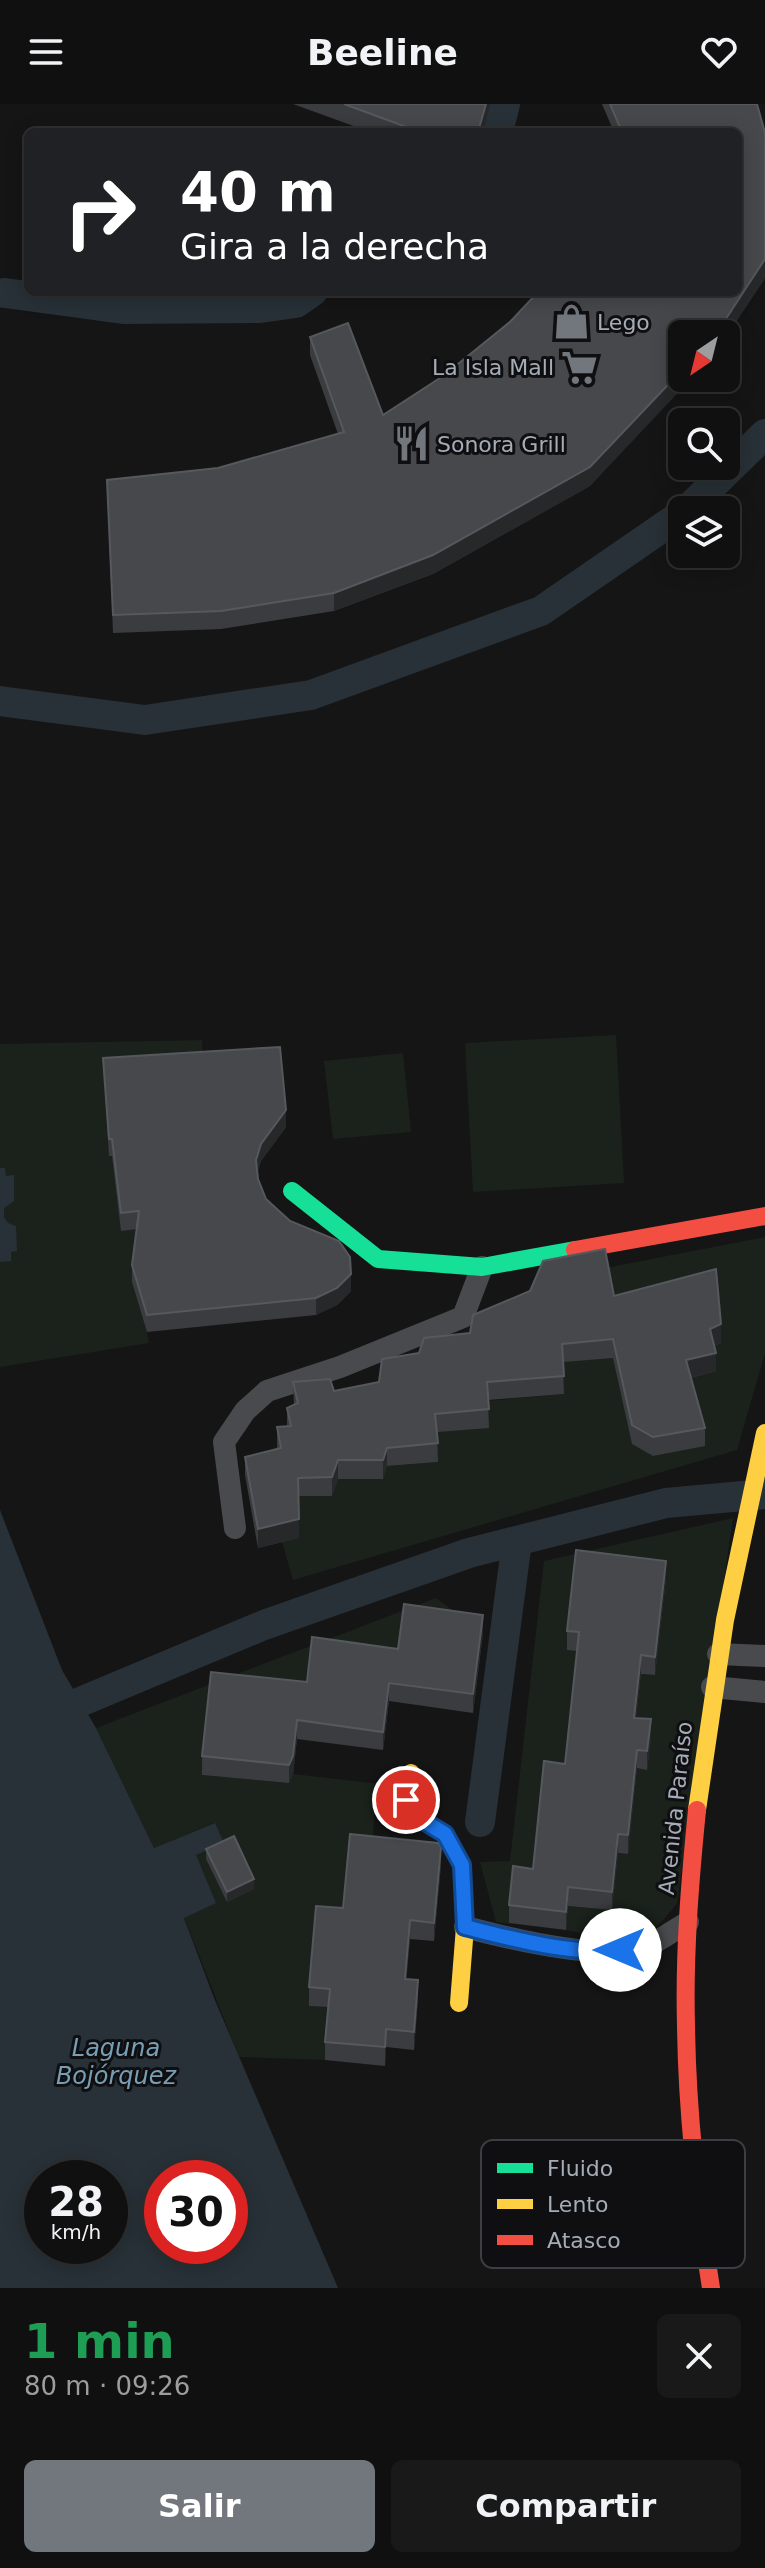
<!DOCTYPE html>
<html lang="es">
<meta charset="utf-8">
<style>
:root{--surface:#101010;--page:#191919;--text:#f1f3f6;--muted:#9c9d9f;--line:#303030;--accent:#72777e}
body{margin:0;font-family:"DejaVu Sans",sans-serif;background:var(--page);color:var(--text);height:100vh;display:flex;flex-direction:column;font-size:30px;white-space:nowrap}
*{box-sizing:border-box;margin:0}
p{font-size:26px;color:var(--muted)}
.icon{flex:none;width:44px;height:44px;fill:none;stroke:currentColor;stroke-width:2;stroke-linecap:round;stroke-linejoin:round}
.map{position:relative;height:2184px;overflow:hidden}
.details{display:flex;flex-direction:column;background:var(--surface);flex:1}
.details>*{flex:none}
.top-card{position:absolute;left:24px;top:24px;width:718px;height:168px;border-radius:12px;box-shadow:0 4px 20px #0003,0 0 0 2px var(--line);background:#202124;color:#fff;overflow:hidden}
.needle{width:52px;rotate:215deg}
.fabs{position:absolute;left:668px;top:216px;display:grid;gap:16px}
.fabs a{display:grid;place-items:center;width:72px;height:72px;border-radius:12px;background:var(--surface);box-shadow:0 4px 20px #0003,0 0 0 2px var(--line);font-size:40px}
.speed{position:absolute;left:24px;top:2056px;display:flex;gap:16px;font-size:40px;font-weight:700;text-align:center}
.speed>*{display:grid;place-content:center;width:104px;height:104px;border-radius:50%;background:var(--surface);box-shadow:0 4px 20px #0003,0 0 0 2px var(--line);line-height:1}
.speed small{font-size:20px;font-weight:400}
.speed .limit{border:12px solid #d22;background:#fff;color:#111}
.pin{position:absolute;display:grid;place-items:center;width:68px;height:68px;color:#fff;margin:-34px;border:4px solid #fff;border-radius:50%;box-shadow:0 2px 8px #0007}
.me{position:absolute;width:88px;margin:-44px;rotate:270deg;stroke-linejoin:round;filter:drop-shadow(0 0 6px #0008)}
.turn{display:flex;align-items:center;gap:28px;height:168px;padding:0 24px;font-size:36px}
.turn .icon{width:104px;height:104px;stroke-width:2.5}
.turn b{display:block;font-size:56px;line-height:68px}
.round{display:grid;place-items:center;flex:none;width:84px;height:84px;border-radius:12px;background:var(--page)}
.headline{display:flex;align-items:center;justify-content:space-between;height:136px;padding:0 24px}
h1{font-size:48px;font-weight:700;line-height:60px;color:#1e9e55}
.button{display:flex;gap:16px;margin-top:auto;padding:16px 24px}
.button a{flex:1;height:92px;border-radius:12px;background:var(--accent);color:#fff;font-size:32px;font-weight:700;line-height:92px;text-align:center}
.button a+a{background:var(--page);color:var(--text)}
header{display:flex;justify-content:space-between;align-items:center;height:104px;padding:0 24px;background:var(--surface);font-size:36px;font-weight:700}
.map>svg:first-child{display:block}
.green{fill:#1a221b}
.water{fill:#273137;fill-rule:evenodd}
.lines{fill:none;stroke-linecap:round;stroke-linejoin:round}
.canal{stroke:#273137;stroke-width:30}
.street{stroke:#484a4e;stroke-width:22}
.fast{stroke:#16e098;stroke-width:18}
.slow{stroke:#ffcf43;stroke-width:18}
.jam{stroke:#f24e42;stroke-width:18}
.wall{fill:#3b3c3f}
.shaded-wall{fill:#272829}
.building{fill:#46484c;stroke:#55585d;stroke-width:2}
.route-casing{stroke:#114b97;stroke-width:20}
.route{stroke:#1a73e8;stroke-width:14}
.labels{text-anchor:middle;stroke-width:6;stroke-linejoin:round;paint-order:stroke}
.poi-label{font-size:22px;fill:#a4acb7;stroke:#0f0f11;text-anchor:start}
.street-label{font-size:22px;fill:#a4acb7;stroke:#0f0f11}
.water-label{font-size:24px;font-style:italic;fill:#789eb5;stroke:#0f0f11}
.key{fill:#0f0f11;stroke:#3c3e43;stroke-width:2}
.key-label{font-size:22px;fill:#a4acb7}
</style>
<header><svg class="icon" aria-label="menu" viewBox="0 0 24 24"><path d="M4 6h16M4 12h16M4 18h16"/></svg>Beeline<svg class="icon" aria-label="heart" viewBox="0 0 24 24"><path d="M12 20l-8-8c-3-5 5-10 8-4 3-6 11-1 8 4z"/></svg></header>
<div class="map">
<svg width="765" height="2184" viewBox="0 0 765 2184">
<rect width="100%" height="100%" fill="#151515"/>
<!-- green -->
<g class="green">
<polygon points="616,931 624,1079 473,1088 465,939"/>
<polygon points="202,936 202,965 109,1052 233,1044 147,1228 149,1239 0,1263 0,940"/>
<polygon points="403,949 411,1028 333,1035 324,957"/>
<polygon points="765,1133 765,1249 737,1346 293,1476 282,1438 299,1434 298,1392 332,1392 338,1375 382,1375 387,1362 437,1358 435,1329 487,1297 564,1290 562,1259 605,1164"/>
<path d="M733 1414 677 1799C671 1806 666 1814 660 1819 634 1843 596 1832 566 1826L568 1802 612 1806 618 1749 628 1750 637 1664 634 1632 641 1570 655 1571 666 1476 568 1546 579 1547 565 1679 533 1783 513 1781 509 1820 496 1818 480 1758 510 1757 544 1457Z"/>
<polygon points="436,1494 483,1529 398,1563 308,1589 202,1671 289,1679 293,1670 389,1681 386,1697 375,1701 372,1751 310,1902 330,1903 325,1956 239,1953 184,1813 196,1751 214,1719 154,1744 96,1624"/>
</g>
<!-- water -->
<g class="water">
<polygon points="0,1064 5,1064 6,1072 14,1071 14,1097 4,1104 4,1113 8,1119 16,1122 17,1147 11,1148 11,1157 0,1158"/>
<path d="M0 1406 62 1566 96 1624 154 1744 215 1719 224 1739 196 1751 216 1799 184 1814 214 1894 338 2184H0ZM42 2074H110V2142H42ZM162 2074H230V2142H162Z"/>
</g>
<g class="lines">
<!-- canal -->
<g class="canal">
<polyline points="498,28 505,0"/>
<polyline points="5,189 123,205 260,204 296,199 312,188"/>
<polyline points="687,406 765,330"/>
<polyline points="0,597 145,616 311,591 541,507 682,410"/>
<polyline points="80,1598 264,1521 469,1449 666,1399 765,1390"/>
<polyline points="480,1718 517,1437"/>
</g>
<!-- street -->
<g class="street">
<polyline points="235,1424 224,1338 245,1307 267,1287 340,1263 463,1213 482,1163"/>
<polyline points="718,1550 765,1552"/>
<polyline points="712,1583 765,1588"/>
<path d="M465 1823C507 1834 605 1858 645 1843 660 1837 674 1826 688 1818"/>
</g>
<!-- fast -->
<polyline class="fast" points="292,1087 378,1155 482,1163 575,1146"/>
<!-- slow -->
<g class="slow">
<polyline points="411,1669 406,1696 417,1713 445,1730 462,1761 465,1823 459,1899"/>
<polyline points="697,1706 725,1516 765,1329"/>
</g>
<!-- jam -->
<g class="jam">
<polyline points="575,1146 765,1112"/>
<path d="M697 1706C690 1777 684 1849 686 1921 687 2009 697 2097 711 2184"/>
</g>
</g>
<!-- wall -->
<g class="wall">
<polygon points="293,0 490,0 490,3 483,28 370,28"/>
<polygon points="602,0 757,0 765,29 765,174 726,233 590,382 433,470 334,507 221,525 113,529 107,376 218,364 338,330 310,251 310,233 383,311 443,272 738,28 614,28"/>
<polygon points="103,954 286,1023 261,1057 257,1069 258,1075 266,1095 351,1187 337,1201 316,1211 147,1228 132,1178 132,1161 137,1125 121,1127 112,1052 109,1052"/>
<polygon points="614,1192 721,1239 714,1242 716,1267 691,1274 705,1324 705,1342 653,1352 632,1340 613,1254 563,1258 564,1290 488,1296 489,1324 437,1328 438,1358 387,1362 383,1375 338,1375 332,1392 298,1392 299,1434 258,1444 245,1371 245,1353 277,1345 277,1323 287,1322 287,1304 294,1301 293,1278 334,1287 379,1278 419,1249 470,1229"/>
<polygon points="666,1475 655,1571 641,1570 636,1614 651,1634 647,1666 637,1664 628,1750 618,1749 612,1806 568,1802 566,1826 509,1819 509,1801 533,1765 565,1660 577,1547 567,1546 567,1527"/>
<polygon points="483,1529 473,1609 389,1597 383,1646 297,1635 293,1670 289,1679 202,1671 202,1652 307,1578 398,1545"/>
<polygon points="206,1745 254,1785 227,1798 206,1755"/>
<polygon points="441,1761 434,1837 410,1835 406,1875 418,1895 414,1946 386,1943 385,1962 325,1956 325,1938 328,1903 309,1902 309,1883 343,1804"/>
</g>
<!-- shaded-wall -->
<g class="shaded-wall">
<polygon points="486,0 490,0 490,3 483,28 478,28"/>
<polygon points="765,155 765,174 726,233 726,230 716,230"/>
<polygon points="682,266 682,274 692,274 590,382 433,470 334,507 334,489"/>
<polygon points="286,1006 286,1023 261,1057 256,1073 256,1056 261,1040"/>
<polygon points="351,1170 351,1187 337,1201 316,1211 316,1194"/>
<polygon points="721,1220 721,1239 710,1243 710,1225"/>
<polygon points="716,1249 716,1267 686,1275 686,1256"/>
<polygon points="387,1344 387,1362 383,1375 383,1356"/>
<polygon points="338,1356 338,1375 332,1392 332,1373"/>
<polygon points="299,1415 299,1434 258,1444 258,1425"/>
<polygon points="666,1457 666,1475 655,1571 655,1553"/>
<polygon points="483,1511 483,1529 473,1609 473,1590"/>
<polygon points="641,1551 641,1570 634,1632 634,1614"/>
<polygon points="389,1579 389,1597 383,1646 383,1628"/>
<polygon points="651,1615 651,1634 647,1666 647,1647"/>
<polygon points="297,1616 297,1635 293,1670 289,1679 289,1661"/>
<polygon points="637,1646 637,1664 628,1750 628,1731"/>
<polygon points="618,1730 618,1749 612,1806 612,1788"/>
<polygon points="441,1743 441,1761 434,1837 434,1819"/>
<polygon points="254,1775 254,1785 227,1798 227,1788"/>
<polygon points="568,1783 568,1802 566,1826 566,1808"/>
<polygon points="410,1816 410,1835 405,1894 405,1875"/>
<polygon points="418,1876 418,1895 414,1946 414,1928"/>
<polygon points="386,1925 386,1943 385,1962 385,1943"/>
</g>
<!-- building -->
<g class="building">
<polygon points="344,0 486,0 478,28 420,28"/>
<polygon points="610,0 757,0 765,29 765,155 716,230 682,230 682,266 590,363 433,451 334,489 221,507 113,511 107,376 218,364 344,328 310,233 348,219 383,311 443,272 510,218 538,188 738,188 738,28 622,28"/>
<polygon points="280,943 286,1006 261,1040 256,1056 258,1075 266,1095 290,1117 339,1137 350,1153 351,1170 337,1184 316,1194 147,1211 132,1161 139,1107 121,1109 112,1035 109,1035 103,954"/>
<polygon points="605,1145 614,1192 716,1165 721,1220 710,1225 716,1249 686,1256 705,1324 653,1333 632,1321 613,1235 562,1240 564,1272 487,1278 489,1305 435,1310 438,1339 387,1344 383,1356 338,1356 332,1373 298,1374 299,1415 258,1425 245,1353 281,1344 277,1323 291,1322 287,1304 298,1299 293,1278 330,1275 334,1287 379,1278 382,1255 419,1249 424,1234 470,1229 473,1211 530,1187 543,1157"/>
<polygon points="576,1446 666,1457 655,1553 641,1551 634,1614 651,1615 647,1647 637,1646 628,1731 618,1730 612,1788 568,1783 566,1808 509,1801 513,1762 533,1765 544,1657 565,1660 579,1528 567,1527"/>
<polygon points="404,1500 483,1511 473,1590 389,1579 383,1628 297,1616 293,1652 289,1661 202,1652 211,1568 307,1578 312,1533 398,1545"/>
<polygon points="350,1730 438,1739 441,1743 434,1819 410,1816 405,1875 418,1876 414,1928 386,1925 385,1943 325,1938 330,1885 309,1883 316,1802 343,1804"/>
<polygon points="234,1732 254,1775 227,1788 206,1745"/>
</g>
<g class="lines">
<defs>
<path id="route" d="M406 1696 417 1713 445 1730 462 1761 465 1823C513 1835 571 1851 620 1846"/>
</defs>
<!-- route casing -->
<use href="#route" class="route-casing"/>
<!-- route -->
<use href="#route" class="route"/>
</g>
<!-- icons -->
<defs>
<symbol id="shop-bare" viewBox="-9 -9 18 18"><path d="M-5-2.5h2.3a2.7 3.5 0 0 1 5.4 0H5L5.5 6h-11ZM-1.5-2.5h3a1.5 2.3 0 0 0-3 0Z" fill="#72777e" stroke="#0f0f11" stroke-width="2.5" paint-order="stroke"/></symbol>
<symbol id="supermarket-bare" viewBox="-9 -9 18 18"><path d="M-6-5.5h2.5l.6 2H6L4.5 2H-2.5L-4.4-4H-6ZM-1.5 3.2a1.3 1.3 0 1 0 .1 0ZM3 3.2a1.3 1.3 0 1 0 .1 0Z" fill="#72777e" stroke="#0f0f11" stroke-width="2.5" paint-order="stroke"/></symbol>
<symbol id="restaurant-bare" viewBox="-9 -9 18 18"><path d="M-5-6h1v4h1v-4h1v4h1v-4h1v5L-1.5 .5V6h-2V.5L-5-1ZM5-6V6H3V1.5H1.5Q1.5-4 5-6Z" fill="#72777e" stroke="#0f0f11" stroke-width="2.5" paint-order="stroke"/></symbol>
</defs>
<g fill-rule="evenodd">
<use href="#shop-bare" x="546" y="192" width="51" height="51"/>
<use href="#supermarket-bare" x="554" y="238" width="51" height="51"/>
<use href="#restaurant-bare" x="386" y="314" width="51" height="51"/>
</g>
<g class="labels">
<!-- poi labels -->
<g class="poi-label">
<text x="597" y="226">Lego</text>
<text x="554" y="271" text-anchor="end">La Isla Mall</text>
<text x="437" y="348">Sonora Grill</text>
</g>
<!-- street labels -->
<g class="street-label">
<text transform="translate(675 1704) rotate(-84)" y="8">Avenida Paraíso</text>
</g>
<!-- water labels -->
<g class="water-label">
<text x="116" y="1952">Laguna<tspan x="116" dy="28">Bojórquez</tspan></text>
</g>
</g>
<!-- legend -->
<rect x="481" y="2036" width="264" height="128" rx="12" class="key"/>
<rect x="497" y="2059" width="36" height="10" fill="#16e098"/>
<rect x="497" y="2095" width="36" height="10" fill="#ffcf43"/>
<rect x="497" y="2131" width="36" height="10" fill="#f24e42"/>
<g class="key-label">
<text x="547" y="2072">Fluido</text>
<text x="547" y="2108">Lento</text>
<text x="547" y="2144">Atasco</text>
</g>
</svg>
<div class="fabs">
<a><svg class="needle" viewBox="-14 -14 28 28"><path d="M0-13l5 13h-10z" fill="#e53935"/><path d="M0 13l5-13h-10z" fill="#9c9d9f"/></svg></a>
<a><svg class="icon" aria-label="search" viewBox="0 0 24 24"><circle cx="10" cy="10" r="6"/><path d="M15 15l6 6"/></svg></a>
<a><svg class="icon" aria-label="layers" viewBox="0 0 24 24"><path d="M12 4l9 5-9 5-9-5zM3 14l9 5 9-5"/></svg></a>
</div>
<div class="speed"><div>28<small>km/h</small></div><div class="limit">30</div></div>
<div class="pin" style="left:406px;top:1696px;background:#d93025"><svg class="icon" aria-label="arrive" viewBox="0 0 24 24"><path d="M6 21V4h12l-3 4 3 4H6"/></svg></div>
<svg class="me" style="left:620px;top:1846px" viewBox="-20 -20 40 40"><circle r="19" fill="#fff"/><path d="M0-13L10 11 0 6-10 11z" fill="#1a73e8"/></svg>
<div class="top-card">
<div class="turn"><svg class="icon" aria-label="right" viewBox="0 0 24 24"><path d="M7 20v-9h11M14 6l5 5-5 5"/></svg><div><b>40 m</b>Gira a la derecha</div></div>
</div>
</div>
<section class="details">
<div class="headline"><div><h1>1 min</h1><p>80 m · 09:26</p></div><a class="round"><svg class="icon" aria-label="close" viewBox="0 0 24 24"><path d="M6 6l12 12M18 6L6 18"/></svg></a></div>
<div class="button"><a>Salir</a><a>Compartir</a></div>
</section>
